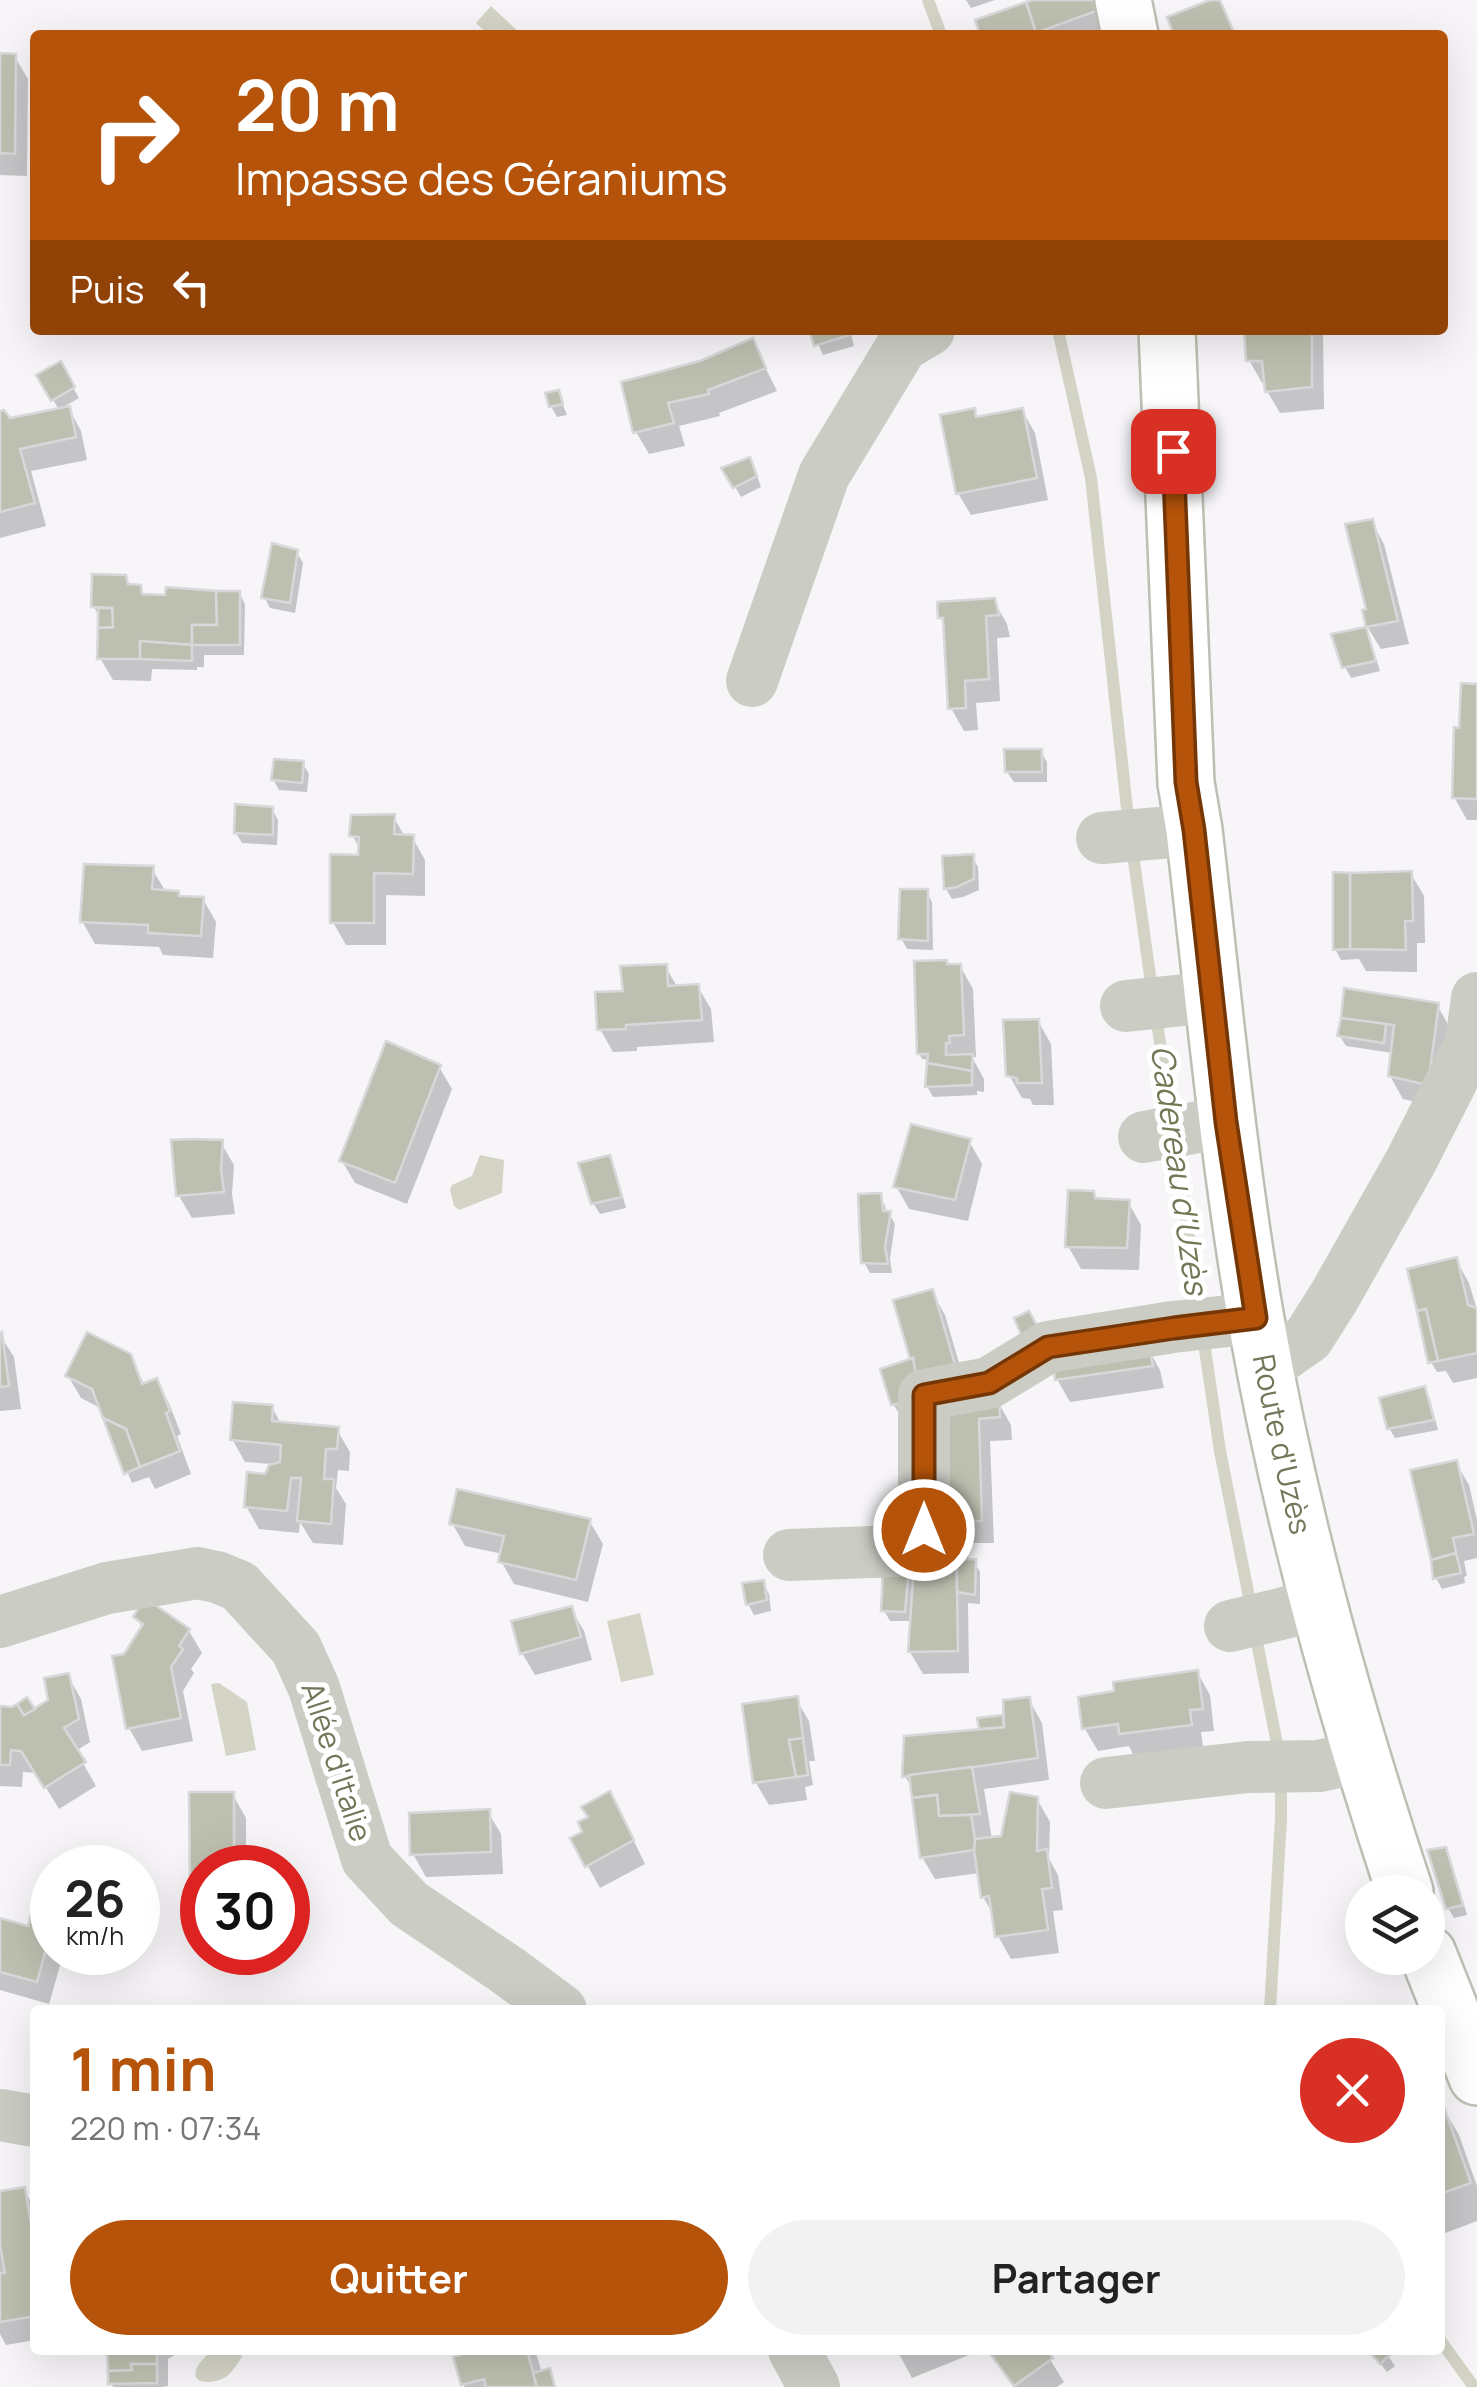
<!DOCTYPE html>
<html lang="fr">
<meta charset="utf-8">
<style>
:root{--surface:#fff;--page:#f2f2f2;--text:#222;--muted:#767676;--accent:#b45309}
body{margin:0;font-family:Manrope,sans-serif;background:var(--page);color:var(--text);height:100vh;display:flex;flex-direction:column;font-size:38px;white-space:nowrap}
*{box-sizing:border-box;margin:0}
p{font-size:32px;color:var(--muted)}
.icon{flex:none;width:55px;height:55px;fill:none;stroke:currentColor;stroke-width:2;stroke-linecap:round;stroke-linejoin:round}
.map{position:relative;flex:1;overflow:hidden}
.side{position:absolute;left:30px;top:2005px;width:1415px;height:350px;display:flex;flex-direction:column;background:var(--surface);border-radius:10px;box-shadow:0 10px 40px #0002}
.side>*{flex:none}
.hud{position:absolute;left:30px;top:30px;width:1418px;height:305px;border-radius:10px;box-shadow:0 10px 40px #0002;background:#b45309;color:#fff;overflow:hidden}
.controls{position:absolute;left:1345px;top:1875px;display:grid;gap:20px}
.controls a{display:grid;place-items:center;width:100px;height:100px;border-radius:50%;background:var(--surface);box-shadow:0 10px 40px #0002;font-size:50px}
.speed{position:absolute;left:30px;top:1845px;display:flex;gap:20px;font-size:50px;font-weight:700;text-align:center}
.speed>*{display:grid;place-content:center;width:130px;height:130px;border-radius:50%;background:var(--surface);box-shadow:0 10px 40px #0002;line-height:1}
.speed small{font-size:25px;font-weight:400}
.speed .limit{border:15px solid #d22;background:#fff;color:#111}
.pin{position:absolute;display:grid;place-items:center;width:85px;height:85px;color:#fff;margin:-42px;border-radius:20px;box-shadow:0 5px 15px #0006}
.me{position:absolute;width:110px;margin:-55px;rotate:0deg;stroke-linejoin:round;filter:drop-shadow(0 0 8px #0008)}
.turn{display:flex;align-items:center;gap:35px;height:210px;padding:0 40px;font-size:45px}
.turn .icon{width:130px;height:130px;stroke-width:2.5}
.turn b{display:block;font-size:70px;line-height:85px}
.then{display:flex;align-items:center;height:95px;padding:0 40px;background:#0003;gap:20px;font-size:38px}
.round{display:grid;place-items:center;flex:none;width:105px;height:105px;border-radius:52px;background:var(--page)}
.head{display:flex;align-items:center;justify-content:space-between;height:170px;padding:0 40px}
h1{font-size:60px;font-weight:700;line-height:75px;color:var(--accent)}
.primary-button{display:flex;gap:20px;margin-top:auto;padding:20px 40px}
.primary-button a{flex:1;height:115px;border-radius:60px;background:var(--accent);color:#fff;font-size:40px;font-weight:700;line-height:115px;text-align:center}
.primary-button a+a{background:var(--page);color:var(--text)}
.map>svg:first-child{display:block}
.water{fill:#d3d3c6}
.shadow{fill:#0003}
.lines{fill:none;stroke-linecap:round;stroke-linejoin:round}
.stream{stroke:#d3d3c6;stroke-width:12}
.building{fill:#bdbfb0;stroke:#d9d7da;stroke-width:2.5}
.major-casing{stroke:#bdbfb5;stroke-width:60}
.minor{stroke:#cbcdc5;stroke-width:52}
.major{stroke:#fff;stroke-width:55}
.route-casing{stroke:#753606;stroke-width:25}
.route{stroke:#b45309;stroke-width:18}
.labels{text-anchor:middle;stroke-width:10;stroke-linejoin:round;paint-order:stroke}
.street-label{font-size:30px;fill:#717758;stroke:#fff}
.water-label{font-size:32px;font-style:italic;fill:#757656;stroke:#fff}
</style>
<div class="map">
<svg width="1477" height="2387" viewBox="0 0 1477 2387">
<rect width="100%" height="100%" fill="#f7f5f8"/>
<!-- water -->
<g class="water">
<polygon points="491,6 522,35 489,35 476,23"/>
<polygon points="480,1155 504,1160 502,1193 459,1210 454,1206 450,1189 452,1185 472,1176"/>
<polygon points="640,1613 654,1675 621,1682 607,1621"/>
<polygon points="219,1683 247,1702 256,1750 226,1756 211,1684"/>
<path d="M211 2350H238L242 2356C238 2363 233 2371 227 2376 218 2383 191 2387 196 2370 197 2364 207 2356 211 2350Z"/>
</g>
<!-- shadow -->
<g class="shadow">
<polygon points="966,0 995,0 971,8"/>
<polygon points="1038,0 1101,0 1104,35 1041,35 1040,33 1039,35 983,35"/>
<polygon points="0,55 15,57 28,79 27,176 0,175"/>
<polygon points="812,330 850,330 854,346 823,355"/>
<polygon points="1247,330 1323,330 1324,409 1280,413 1267,391 1266,383 1262,383 1249,360"/>
<polygon points="752,341 777,391 719,413 720,416 679,426 685,446 649,454 636,432 701,364"/>
<polygon points="60,365 79,398 67,405 81,431 87,460 31,471 46,526 0,538 0,413 9,421 59,410 40,376"/>
<polygon points="558,393 567,415 557,417 551,406"/>
<polygon points="974,410 978,419 1022,410 1035,433 1048,500 971,515 958,493"/>
<polygon points="725,469 755,470 761,487 741,497"/>
<polygon points="1371,521 1384,544 1409,644 1381,649 1368,628 1365,612 1369,611"/>
<polygon points="297,553 303,563 295,613 270,608 264,597"/>
<polygon points="124,577 130,587 139,588 145,597 239,593 245,604 244,655 204,655 204,667 197,667 197,670 152,669 151,681 113,680 100,658 100,618 94,607"/>
<polygon points="994,601 1007,624 1010,637 997,638 1000,701 976,703 978,730 964,731 951,708 946,627 940,617"/>
<polygon points="1367,630 1380,671 1351,678 1345,667 1335,636"/>
<polygon points="1477,686 1477,820 1467,820 1454,797 1461,731"/>
<polygon points="1041,752 1047,762 1047,782 1014,782 1007,772"/>
<polygon points="303,764 309,774 307,792 279,790 273,779"/>
<polygon points="272,809 278,820 277,845 242,843 236,833"/>
<polygon points="393,816 405,837 412,837 425,860 425,896 386,895 386,945 346,945 333,922 360,857 361,850 352,835"/>
<polygon points="972,857 978,867 979,890 963,897 952,899 946,889"/>
<polygon points="152,869 166,892 178,893 181,899 203,899 216,922 213,958 163,955 159,947 95,944 82,921"/>
<polygon points="1411,874 1424,896 1425,943 1417,943 1417,972 1366,971 1359,959 1341,960 1335,949"/>
<polygon points="926,891 932,902 933,950 907,949 901,938"/>
<polygon points="665,966 678,988 698,987 711,1009 714,1042 637,1047 637,1051 613,1052 600,1029 625,993"/>
<polygon points="948,966 960,966 973,989 976,1057 972,1057 984,1079 984,1092 977,1091 977,1095 933,1097 927,1086 928,1070 926,1065 956,1070 956,1065 922,1059 919,1054"/>
<polygon points="1437,1005 1450,1028 1440,1107 1403,1099 1390,1076 1393,1053 1346,1046 1340,1036 1344,1018"/>
<polygon points="1038,1021 1051,1044 1054,1105 1033,1105 1030,1099 1022,1098 1009,1075"/>
<polygon points="439,1067 452,1089 407,1204 355,1183 342,1161"/>
<polygon points="969,1141 982,1164 968,1221 909,1209 896,1186"/>
<polygon points="221,1143 234,1165 232,1194 235,1214 192,1218 179,1196"/>
<polygon points="608,1158 615,1168 626,1208 600,1214 593,1203"/>
<polygon points="1093,1193 1097,1201 1128,1202 1141,1225 1139,1270 1081,1269 1068,1246"/>
<polygon points="879,1195 885,1206 886,1213 889,1213 895,1224 890,1259 892,1273 870,1273 864,1262"/>
<polygon points="1456,1260 1469,1283 1477,1310 1477,1378 1453,1383 1446,1371 1437,1372 1431,1362"/>
<polygon points="932,1292 945,1315 971,1404 998,1402 1011,1425 1012,1440 990,1441 994,1543 967,1543 968,1562 974,1561 980,1572 980,1604 968,1603 969,1673 923,1674 910,1652 912,1621 890,1621 884,1610 908,1570 915,1583 939,1559 900,1415 893,1404 913,1360 896,1302"/>
<polygon points="0,1335 14,1357 21,1409 0,1411"/>
<polygon points="1147,1347 1160,1370 1164,1388 1070,1402 1057,1379"/>
<polygon points="129,1356 145,1385 156,1381 169,1403 181,1434 177,1436 191,1474 155,1489 149,1477 132,1483 102,1409 81,1398 68,1376"/>
<polygon points="1423,1389 1430,1399 1438,1430 1395,1438 1389,1428"/>
<polygon points="272,1407 281,1424 337,1430 350,1452 349,1471 338,1470 336,1488 346,1504 343,1545 313,1543 300,1522 299,1533 259,1529 246,1506 272,1464 245,1462 232,1439"/>
<polygon points="1456,1463 1469,1485 1477,1520 1477,1558 1464,1561 1467,1576 1464,1577 1465,1583 1442,1589 1436,1578"/>
<polygon points="590,1522 603,1544 588,1602 514,1584 501,1561 503,1554 465,1546 452,1523"/>
<polygon points="763,1583 769,1594 771,1611 754,1615 748,1604 745,1585"/>
<polygon points="571,1609 584,1631 592,1660 535,1675 522,1653"/>
<polygon points="136,1617 189,1631 202,1653 191,1669 194,1673 183,1691 193,1741 142,1751 129,1728 126,1656 143,1629"/>
<polygon points="1197,1672 1210,1695 1214,1731 1201,1732 1203,1747 1134,1756 1129,1746 1098,1751 1085,1729"/>
<polygon points="68,1676 81,1699 90,1742 76,1751 96,1786 59,1809 37,1773 23,1772 22,1787 0,1786 0,1709 34,1711 51,1701"/>
<polygon points="796,1699 809,1721 815,1761 809,1761 813,1785 805,1787 807,1800 769,1805 756,1783"/>
<polygon points="1029,1700 1042,1723 1049,1780 984,1789 992,1840 1003,1838 1037,1799 1050,1822 1049,1859 1058,1875 1063,1910 1053,1911 1059,1953 1011,1959 998,1936 995,1917 983,1897 980,1873 935,1879 922,1857 914,1792 905,1776 982,1731 980,1720 1002,1717 1007,1726"/>
<polygon points="233,1795 246,1818 246,1868 202,1868 202,1905 192,1887"/>
<polygon points="488,1812 501,1834 503,1874 426,1877 413,1854"/>
<polygon points="622,1817 645,1864 600,1888 573,1839"/>
<polygon points="1444,1849 1451,1860 1467,1915 1454,1918 1448,1908"/>
<polygon points="76,1861 98,1868 75,1868"/>
<polygon points="36,1904 52,1909 52,1952 80,1952 78,1959 63,1955 49,2004 0,1990 0,1920 30,1929"/>
<polygon points="1440,2103 1459,2135 1477,2186 1477,2221 1440,2235"/>
<polygon points="24,2190 35,2209 35,2340 6,2345 0,2334 0,2193"/>
<polygon points="110,2350 183,2350 168,2359 168,2386 162,2387 113,2387 111,2383"/>
<polygon points="478,2350 535,2350 542,2373 548,2371 556,2387 465,2387 463,2384"/>
<polygon points="897,2350 966,2350 969,2355 912,2378"/>
<polygon points="994,2350 1044,2350 1064,2382 1057,2387 1014,2387 992,2352"/>
<polygon points="1370,2350 1384,2350 1395,2366 1387,2372"/>
</g>
<g class="lines">
<!-- stream -->
<g class="stream">
<polyline points="928,0 941,35"/>
<polyline points="1058,330 1091,478 1129,827"/>
<polyline points="1132,847 1152,990"/>
<polyline points="1156,1015 1171,1119"/>
<polyline points="1175,1144 1200,1312"/>
<polyline points="1203,1336 1220,1451 1251,1607"/>
<polyline points="1255,1632 1279,1754"/>
<polyline points="1270,2010 1281,1818 1281,1779"/>
<polyline points="1440,2340 1474,2387"/>
</g>
</g>
<!-- building -->
<g class="building">
<polygon points="1032,0 1094,0 1096,11 1036,33 1026,2"/>
<polygon points="1210,0 1220,0 1235,35 1174,35 1167,17"/>
<polygon points="1026,2 1036,33 1030,35 980,35 975,20"/>
<polygon points="0,53 16,54 15,154 0,153"/>
<polygon points="809,330 849,330 850,335 814,346"/>
<polygon points="1244,330 1312,330 1312,387 1265,392 1262,361 1246,361"/>
<polygon points="753,338 766,368 708,390 709,394 668,403 674,423 633,433 621,382 700,361"/>
<polygon points="61,361 75,387 51,401 36,375"/>
<polygon points="559,390 563,404 549,407 545,393"/>
<polygon points="70,406 76,437 20,449 35,503 0,512 0,411 4,410 10,418"/>
<polygon points="975,408 976,417 1023,408 1037,478 956,494 940,415"/>
<polygon points="750,457 757,476 733,488 721,468"/>
<polygon points="1373,519 1398,621 1366,627 1362,610 1366,609 1345,524"/>
<polygon points="272,543 298,550 290,603 261,598"/>
<polygon points="92,574 126,575 128,584 141,585 142,594 165,595 166,587 216,591 217,625 192,625 192,645 140,641 140,659 97,659 98,628 113,627 112,608 91,607"/>
<polygon points="216,591 240,591 240,645 192,645 192,625 217,625"/>
<polygon points="995,598 999,615 986,616 989,679 965,681 966,708 948,709 943,618 938,618 937,602"/>
<polygon points="98,608 112,608 113,627 98,628"/>
<polygon points="1366,627 1376,661 1342,668 1331,634"/>
<polygon points="140,641 192,645 192,661 140,659"/>
<polygon points="1461,683 1477,684 1477,799 1452,798 1454,727 1459,728"/>
<polygon points="1004,749 1042,749 1042,772 1005,772"/>
<polygon points="274,759 304,761 302,783 271,780"/>
<polygon points="235,804 273,807 273,835 234,833"/>
<polygon points="395,814 394,834 414,835 413,874 374,873 374,923 330,923 330,854 358,855 359,837 349,836 351,815"/>
<polygon points="974,854 974,879 957,887 944,889 942,856"/>
<polygon points="84,864 154,866 152,889 179,891 179,896 204,897 201,936 148,933 148,925 80,922"/>
<polygon points="1412,871 1413,921 1405,921 1406,950 1350,949 1350,873"/>
<polygon points="1333,872 1350,873 1350,949 1333,950"/>
<polygon points="900,889 928,889 928,941 898,939"/>
<polygon points="947,960 947,964 961,964 964,1035 949,1036 950,1043 946,1043 946,1055 973,1054 972,1071 927,1063 928,1054 917,1054 914,961"/>
<polygon points="667,964 668,986 699,984 702,1020 626,1025 626,1029 597,1030 595,992 623,991 620,966"/>
<polygon points="1344,988 1439,1003 1428,1085 1388,1076 1394,1025 1341,1018"/>
<polygon points="1341,1018 1386,1024 1384,1043 1337,1036"/>
<polygon points="1039,1019 1042,1083 1017,1083 1017,1078 1006,1076 1003,1020"/>
<polygon points="386,1041 441,1065 395,1183 339,1161"/>
<polygon points="927,1063 972,1071 972,1085 925,1087"/>
<polygon points="911,1124 971,1139 955,1200 893,1187"/>
<polygon points="193,1139 223,1140 221,1169 224,1192 176,1196 171,1140"/>
<polygon points="610,1155 622,1197 591,1204 578,1163"/>
<polygon points="1068,1190 1094,1191 1095,1198 1130,1200 1127,1248 1065,1247"/>
<polygon points="881,1193 883,1211 891,1211 885,1247 888,1264 861,1263 858,1194"/>
<polygon points="1457,1257 1468,1305 1477,1308 1477,1353 1438,1361 1426,1309 1417,1311 1407,1269"/>
<polygon points="933,1289 959,1379 916,1387 913,1358 910,1359 893,1300"/>
<polygon points="1426,1309 1438,1361 1428,1363 1417,1311"/>
<polygon points="1029,1311 1044,1338 1027,1349 1014,1318"/>
<polygon points="2,1332 9,1386 0,1387 0,1333"/>
<polygon points="87,1332 131,1354 142,1384 157,1378 170,1411 166,1413 180,1451 140,1467 126,1429 103,1418 92,1389 65,1376"/>
<polygon points="1148,1345 1153,1366 1055,1380 1053,1359"/>
<polygon points="913,1358 920,1400 891,1405 880,1369"/>
<polygon points="1425,1386 1434,1420 1387,1429 1379,1398"/>
<polygon points="999,1398 1000,1417 979,1419 982,1521 938,1521 935,1404"/>
<polygon points="233,1402 273,1405 272,1421 339,1427 337,1449 326,1449 324,1479 334,1479 331,1524 297,1521 301,1478 291,1478 287,1511 244,1507 247,1472 265,1474 269,1465 280,1462 281,1445 230,1440"/>
<polygon points="103,1418 126,1429 140,1467 124,1474"/>
<polygon points="1457,1460 1474,1534 1453,1538 1456,1553 1431,1560 1410,1470"/>
<polygon points="457,1489 591,1519 576,1580 498,1562 504,1536 449,1524"/>
<polygon points="938,1521 956,1521 958,1651 908,1652 914,1567 936,1557"/>
<polygon points="1456,1553 1461,1573 1433,1579 1431,1560"/>
<polygon points="976,1559 975,1595 957,1592 957,1560"/>
<polygon points="883,1566 909,1567 905,1612 881,1611"/>
<polygon points="764,1580 767,1600 746,1605 742,1583"/>
<polygon points="145,1598 190,1629 179,1646 183,1649 171,1667 181,1718 126,1729 112,1656 124,1654 143,1624 133,1617"/>
<polygon points="572,1606 581,1637 520,1654 511,1621"/>
<polygon points="1198,1670 1203,1709 1190,1710 1192,1725 1119,1734 1118,1724 1082,1729 1078,1697 1114,1691 1113,1682"/>
<polygon points="69,1673 79,1719 64,1728 86,1762 44,1788 21,1751 11,1750 10,1765 0,1765 0,1706 12,1707 17,1704 24,1715 48,1700 44,1678"/>
<polygon points="798,1696 803,1738 789,1740 796,1777 753,1783 742,1704"/>
<polygon points="27,1697 35,1709 24,1715 17,1704"/>
<polygon points="1030,1697 1038,1758 902,1777 904,1736 1004,1727 1003,1700"/>
<polygon points="1003,1715 1004,1727 979,1729 977,1718"/>
<polygon points="803,1738 808,1775 796,1777 789,1740"/>
<polygon points="972,1767 980,1814 939,1816 937,1795 912,1798 909,1775"/>
<polygon points="610,1791 634,1840 585,1867 570,1838 582,1832 578,1822 588,1817 581,1807"/>
<polygon points="189,1792 234,1792 234,1868 202,1868 202,1888 190,1888"/>
<polygon points="1010,1792 1038,1797 1037,1851 1047,1849 1052,1888 1042,1889 1048,1930 995,1937 989,1896 981,1898 974,1850 975,1839 1001,1836"/>
<polygon points="937,1795 939,1816 971,1815 975,1839 974,1850 920,1858 912,1798"/>
<polygon points="490,1809 491,1852 410,1855 409,1813"/>
<polygon points="1446,1847 1463,1905 1446,1909 1427,1850"/>
<polygon points="34,1901 52,1907 52,1934 50,1934 37,1982 0,1972 0,1918 28,1926"/>
<polygon points="1441,2099 1471,2183 1440,2194 1440,2099"/>
<polygon points="25,2187 32,2230 35,2230 35,2316 0,2322 0,2273 5,2273 0,2245 0,2191"/>
<polygon points="107,2350 157,2350 157,2364 131,2364 132,2370 108,2371"/>
<polygon points="475,2350 527,2350 537,2387 486,2387 484,2379 461,2385 453,2357"/>
<polygon points="990,2350 1047,2350 1053,2358 1014,2386 988,2351"/>
<polygon points="1368,2350 1387,2350 1391,2354 1380,2364"/>
<polygon points="131,2364 157,2364 157,2383 108,2384 108,2371 132,2370"/>
<polygon points="550,2368 555,2387 537,2387 533,2373"/>
</g>
<g class="lines">
<defs>
<g id="major">
<polyline points="1123,0 1130,35"/>
<path id="s1" d="M1167 330 1186 783 1194 830C1213 994 1228 1158 1256 1320 1290 1515 1343 1705 1405 1892"/>
<polyline points="1428,1954 1477,2077"/>
</g>
</defs>
<!-- major casing -->
<use href="#major" class="major-casing"/>
<!-- minor -->
<g class="minor">
<polyline points="752,681 824,475 902,346 929,330"/>
<polyline points="1102,838 1194,830"/>
<polyline points="1126,1006 1213,997"/>
<polyline points="1144,1137 1226,1122"/>
<polyline points="1265,1368 1308,1338 1334,1297 1411,1161 1471,1043 1477,998"/>
<polyline points="789,1555 898,1551 924,1530 924,1395 989,1383 1048,1347 1173,1327 1256,1318"/>
<polyline points="217,1577 239,1586 296,1648 314,1688 367,1859 409,1904 507,1970 561,2010"/>
<polyline points="0,1622 107,1588 198,1573 211,1576"/>
<polyline points="1230,1626 1285,1613 1318,1602"/>
<polyline points="1106,1783 1248,1767 1319,1766 1360,1757"/>
<polyline points="0,2115 35,2121"/>
<polyline points="794,2350 814,2387"/>
</g>
<!-- major -->
<use href="#major" class="major"/>
</g>
<g class="lines">
<defs>
<polyline id="route" points="924,1530 924,1395 989,1383 1048,1347 1174,1328 1256,1318 1226,1122 1194,830 1186,782 1173,451"/>
</defs>
<!-- route casing -->
<use href="#route" class="route-casing"/>
<!-- route -->
<use href="#route" class="route"/>
</g>
<g class="labels">
<!-- street labels -->
<g class="street-label">
<text dy="10" stroke="none"><textPath href="#s1" startOffset="1122">Route d'Uzès</textPath></text>
<text transform="translate(336 1762) rotate(72)" y="10">Allée d'Italie</text>
</g>
<!-- water labels -->
<g class="water-label">
<text transform="translate(1179 1170) rotate(82)" y="11">Cadereau d'Uzès</text>
</g>
</g>
</svg>
<div class="controls">
<a><svg class="icon" aria-label="layers" viewBox="0 0 24 24"><path d="M12 4l9 5-9 5-9-5zM3 14l9 5 9-5"/></svg></a>
</div>
<div class="speed"><div>26<small>km/h</small></div><div class="limit">30</div></div>
<div class="pin" style="left:1173px;top:451px;background:#d93025"><svg class="icon" aria-label="arrive" viewBox="0 0 24 24"><path d="M6 21V4h12l-3 4 3 4H6"/></svg></div>
<svg class="me" style="left:924px;top:1530px" viewBox="-20 -20 40 40"><circle r="17" fill="#b45309" stroke="#fff" stroke-width="3"/><path d="M0-11L8 9 0 5-8 9z" fill="#fff"/></svg>
<div class="hud">
<div class="turn"><svg class="icon" aria-label="right" viewBox="0 0 24 24"><path d="M7 20v-9h11M14 6l5 5-5 5"/></svg><div><b>20 m</b>Impasse des Géraniums</div></div>
<div class="then">Puis<svg class="icon" aria-label="left" viewBox="0 0 24 24"><path d="M17 20v-9H6M10 6l-5 5 5 5"/></svg></div>
</div>
<section class="side">
<div class="head"><div><h1>1 min</h1><p>220 m · 07:34</p></div><a class="round" style="background:#d93025;color:#fff"><svg class="icon" aria-label="close" viewBox="0 0 24 24"><path d="M6 6l12 12M18 6L6 18"/></svg></a></div>
<div class="primary-button"><a>Quitter</a><a>Partager</a></div>
</section>
</div>
